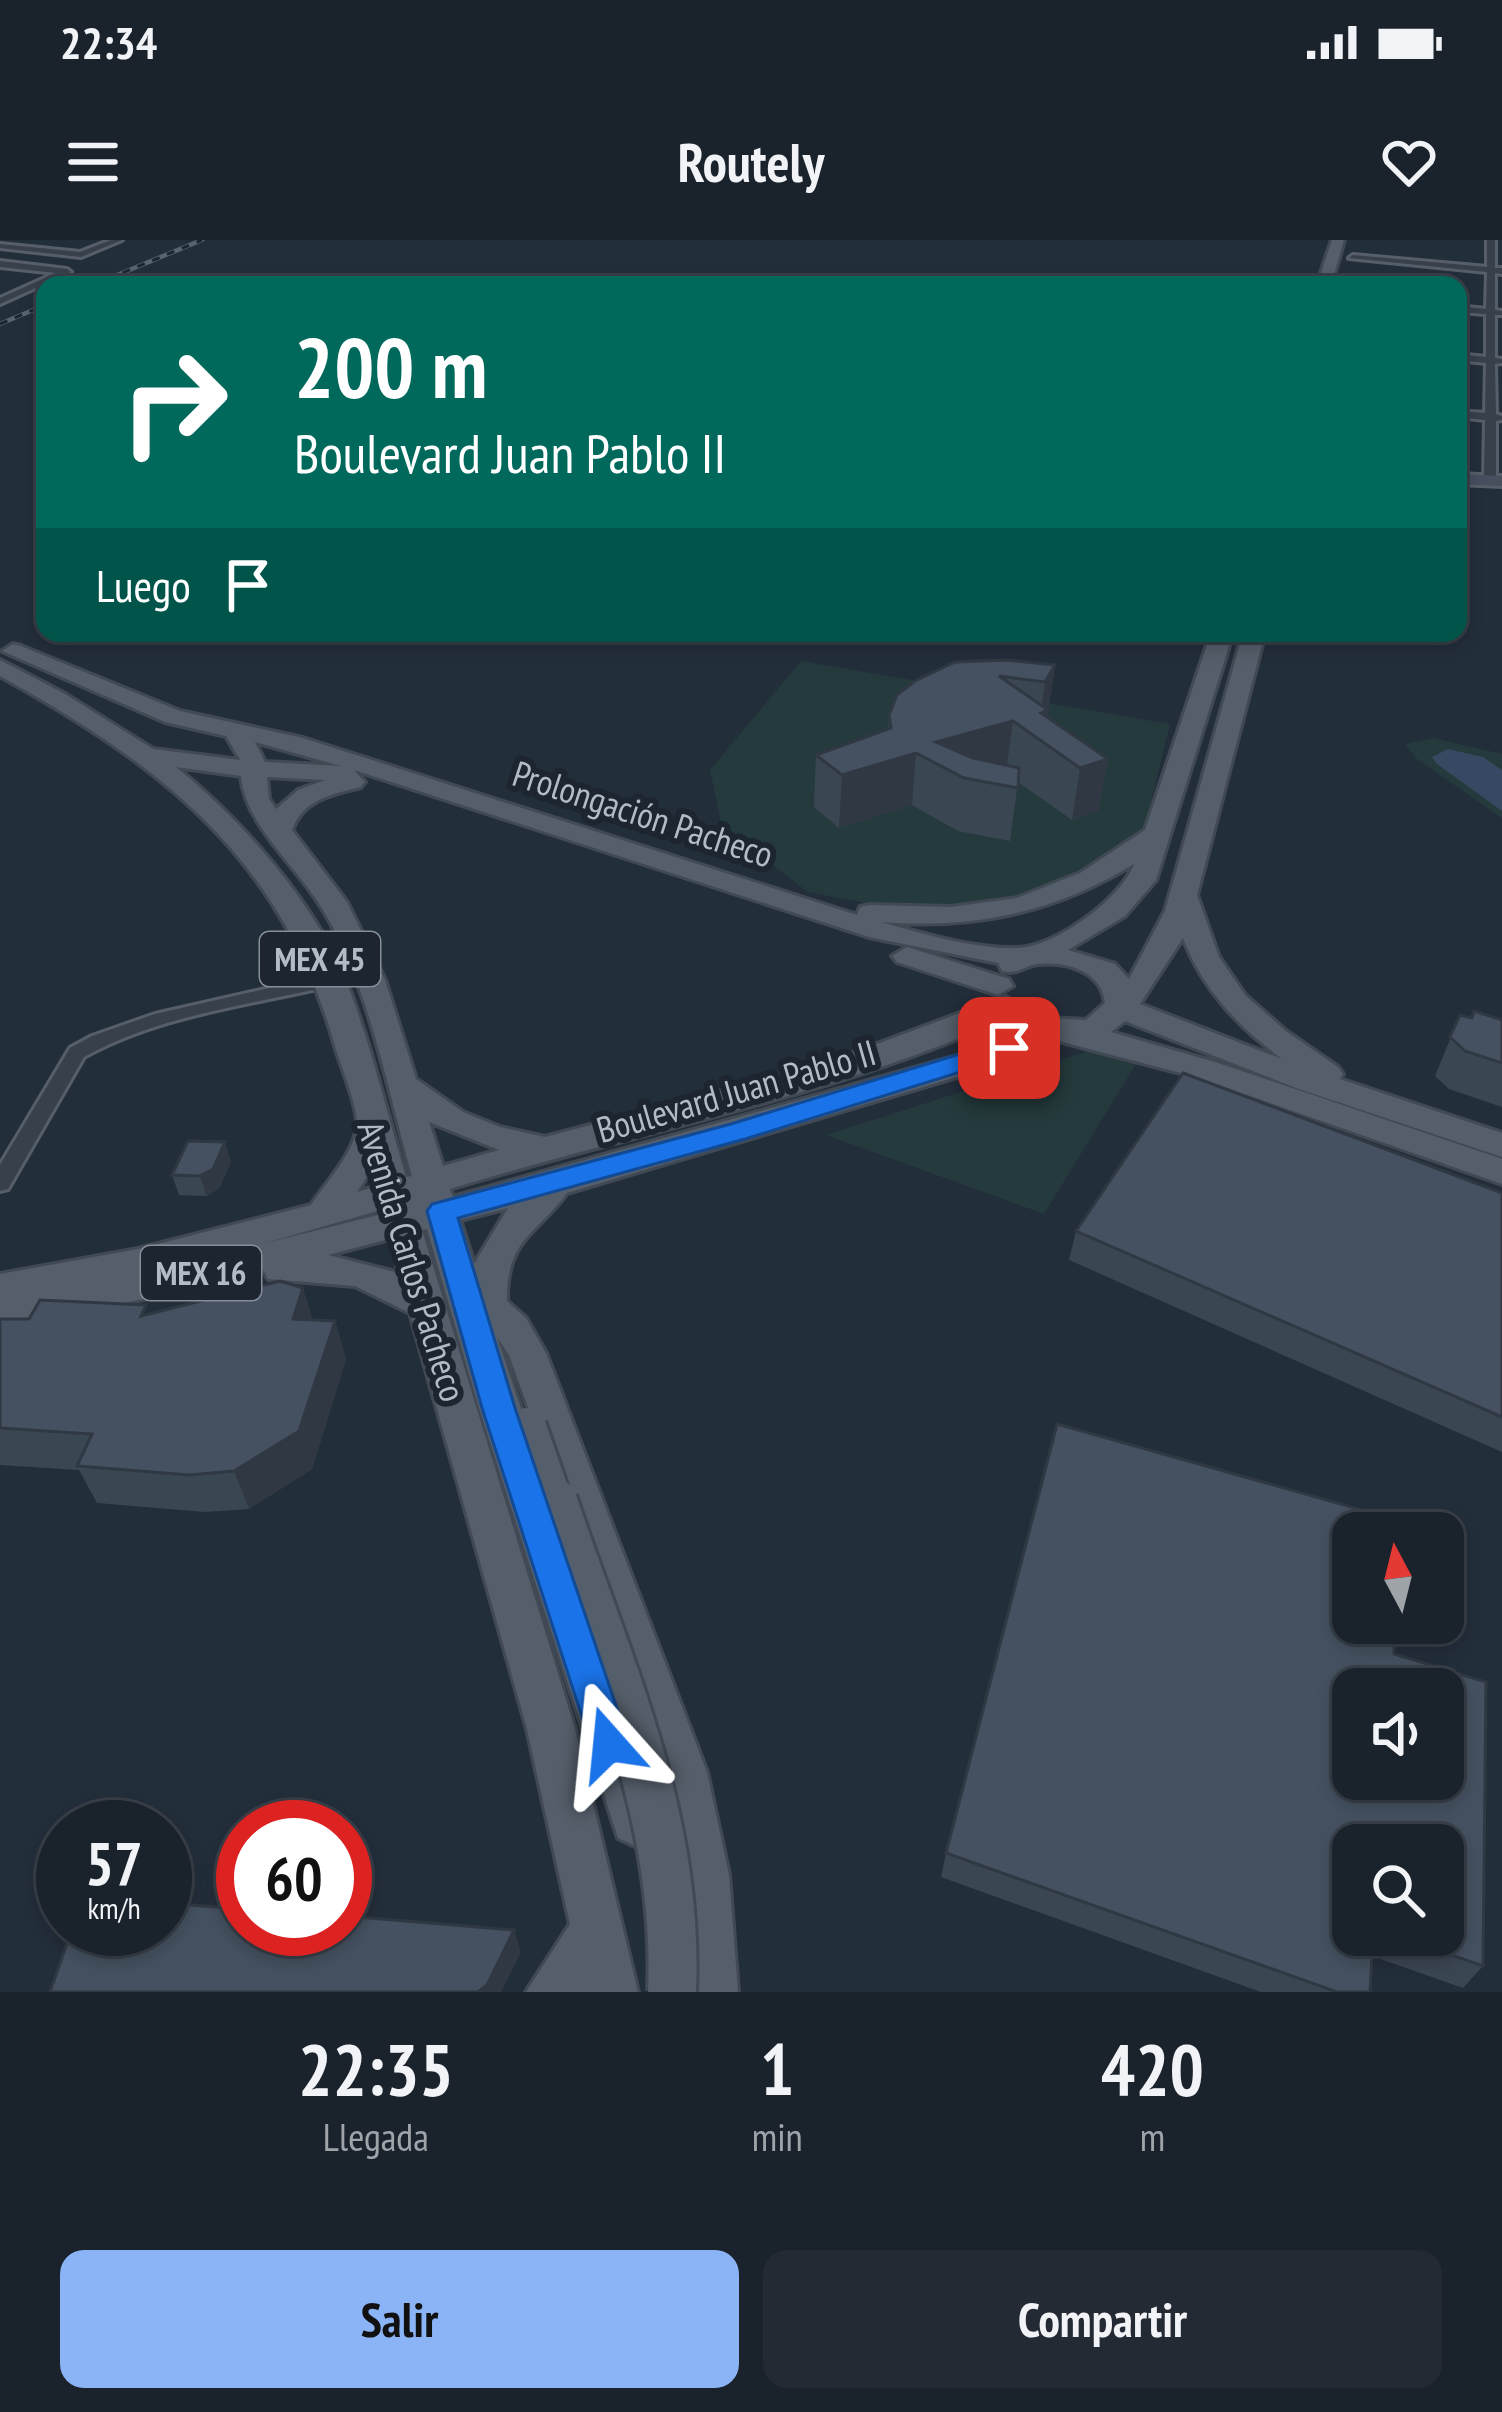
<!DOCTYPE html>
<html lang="es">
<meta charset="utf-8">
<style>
:root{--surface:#1a222c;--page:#232a34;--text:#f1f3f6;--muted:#9fa4a9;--line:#383f48;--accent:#8ab4f5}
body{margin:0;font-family:"PT Sans Narrow",sans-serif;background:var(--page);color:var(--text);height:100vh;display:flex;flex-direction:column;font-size:45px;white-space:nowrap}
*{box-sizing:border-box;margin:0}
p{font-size:39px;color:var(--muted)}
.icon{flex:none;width:66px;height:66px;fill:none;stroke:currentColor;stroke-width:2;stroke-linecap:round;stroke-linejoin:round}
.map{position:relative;height:1752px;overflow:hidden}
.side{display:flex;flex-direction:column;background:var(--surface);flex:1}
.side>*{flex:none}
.top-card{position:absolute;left:36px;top:36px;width:1431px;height:366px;border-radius:24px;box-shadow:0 6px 18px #0003,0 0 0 3px var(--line);background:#00695c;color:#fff;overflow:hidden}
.needle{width:78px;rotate:353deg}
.buttons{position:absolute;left:1332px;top:1272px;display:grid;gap:24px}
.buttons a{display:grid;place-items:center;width:132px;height:132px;border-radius:24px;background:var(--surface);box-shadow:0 6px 18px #0003,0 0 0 3px var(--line);font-size:60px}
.speed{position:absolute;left:36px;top:1560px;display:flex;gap:24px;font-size:60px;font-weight:700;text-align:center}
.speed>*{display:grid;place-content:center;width:156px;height:156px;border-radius:50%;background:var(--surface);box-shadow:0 6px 18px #0003,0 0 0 3px var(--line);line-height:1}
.speed small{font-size:30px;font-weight:400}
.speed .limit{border:18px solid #d22;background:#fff;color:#111}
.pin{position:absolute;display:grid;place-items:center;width:102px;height:102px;color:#fff;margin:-51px;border-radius:24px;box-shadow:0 6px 18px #0006}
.me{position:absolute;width:132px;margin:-66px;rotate:342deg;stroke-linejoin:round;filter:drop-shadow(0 0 9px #0008)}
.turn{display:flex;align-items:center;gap:42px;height:252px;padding:0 60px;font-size:54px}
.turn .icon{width:156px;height:156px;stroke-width:2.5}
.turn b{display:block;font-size:84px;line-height:102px}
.then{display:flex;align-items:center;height:114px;padding:0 60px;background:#0003;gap:24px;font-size:45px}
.eta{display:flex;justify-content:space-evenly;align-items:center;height:204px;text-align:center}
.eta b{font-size:72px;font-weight:700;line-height:84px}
.primary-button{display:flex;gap:24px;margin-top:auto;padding:24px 60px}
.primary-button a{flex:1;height:138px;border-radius:24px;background:var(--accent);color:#111;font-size:48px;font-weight:700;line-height:138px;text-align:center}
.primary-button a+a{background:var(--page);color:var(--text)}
.status{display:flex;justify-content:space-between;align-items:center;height:84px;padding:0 60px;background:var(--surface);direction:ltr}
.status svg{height:33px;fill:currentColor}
header{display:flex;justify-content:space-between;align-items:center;height:156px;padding:0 60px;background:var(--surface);font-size:54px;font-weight:700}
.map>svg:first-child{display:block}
.green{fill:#253a3c}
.water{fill:#374962}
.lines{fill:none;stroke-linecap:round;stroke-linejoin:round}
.street-casing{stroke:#555e69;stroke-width:6}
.secondary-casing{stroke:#555e69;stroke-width:6}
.primary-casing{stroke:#404954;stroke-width:6}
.street{fill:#37404b;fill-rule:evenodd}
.secondary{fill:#454f5e;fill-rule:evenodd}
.primary{fill:#555f6b;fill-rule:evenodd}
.rail-casing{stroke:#596472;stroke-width:4.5}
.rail{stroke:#1c2530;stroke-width:3;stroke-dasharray:8;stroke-linecap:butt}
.primary-bridge-far1-casing{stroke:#404954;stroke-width:44;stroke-linecap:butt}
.primary-bridge-casing{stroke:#404954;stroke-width:54;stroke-linecap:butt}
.primary-bridge-far1{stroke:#555f6b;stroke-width:38}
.primary-bridge{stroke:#555f6b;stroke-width:48}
.wall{fill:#3b4653;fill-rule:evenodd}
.shaded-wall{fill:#303943}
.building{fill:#455160;stroke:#303943;stroke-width:3;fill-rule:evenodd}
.route{fill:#1a73e8;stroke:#114b97;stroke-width:3}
.labels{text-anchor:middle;stroke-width:12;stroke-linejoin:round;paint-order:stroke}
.shield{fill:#1c2530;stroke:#868e9a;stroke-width:3}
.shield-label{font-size:33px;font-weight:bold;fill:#b3bbc7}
.street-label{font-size:36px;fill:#b3bbc7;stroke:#1c2530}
</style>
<div class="status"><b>22:34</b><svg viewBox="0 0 49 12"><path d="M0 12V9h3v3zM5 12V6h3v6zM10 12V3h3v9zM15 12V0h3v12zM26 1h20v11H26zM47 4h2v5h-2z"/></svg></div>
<header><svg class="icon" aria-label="menu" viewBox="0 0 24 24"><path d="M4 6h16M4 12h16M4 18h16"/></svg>Routely<svg class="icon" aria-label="heart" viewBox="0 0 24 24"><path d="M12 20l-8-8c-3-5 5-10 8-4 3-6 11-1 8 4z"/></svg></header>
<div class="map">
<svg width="1502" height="1752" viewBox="0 0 1502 1752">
<rect width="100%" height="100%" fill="#232e3b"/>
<!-- green -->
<g class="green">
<polygon points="801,421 1170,484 1144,591 1055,649 953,665 892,668 808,652 722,587 710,530"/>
<polygon points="1433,498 1502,514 1502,578 1417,519 1405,504"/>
<polygon points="1089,811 1136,824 1044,974 826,895"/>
</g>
<!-- water -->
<polygon class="water" points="1448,509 1483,517 1502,530 1502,571 1437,524 1432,517"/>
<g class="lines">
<defs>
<g id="street">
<polygon points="111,0 122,0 81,17 0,8 0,4 80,12"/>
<polygon points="1487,0 1495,0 1495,28 1502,28 1502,34 1495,33 1495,70 1502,71 1502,75 1495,75 1495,118 1502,119 1502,123 1495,124 1496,174 1502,176 1502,180 1496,181 1496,240 1490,243 1484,240 1485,180 1458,177 1458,171 1485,173 1486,123 1458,120 1458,114 1486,117 1486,74 1458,72 1458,66 1486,69 1487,32 1349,18 1353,15 1487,27"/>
<polygon points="0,21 67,29 71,32 0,64 0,58 56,33 0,27"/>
<path d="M331 734 340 740 338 744C253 765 161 774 84 817L8 949 0 951V925L70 808 92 796 155 774Z"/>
</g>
<polygon id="secondary" points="1458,234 1502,236 1502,246 1458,244"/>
<g id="primary">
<polygon points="1332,0 1344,0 1331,45 1317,45"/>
<path d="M1211 393H1233L1156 640 1125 676 1068 710 1115 724 1129 739 1165 671 1243 393H1265L1197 655 1219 717 1245 755 1286 791 1338 827 1343 834 1340 839 1502 893V917L1296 848 1125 781 1111 792 1218 823 1502 919V944L1196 837 1051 799 990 827 567 953C536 995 506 999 507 1061L526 1078 546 1113 707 1532 729 1635 738 1752H683L650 1678 658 1660 681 1654 659 1532 509 1115 497 1097 660 1581 652 1598 635 1606 618 1598 479 1168 427 989 422 990 575 1489 638 1752H526L570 1684 527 1489 410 1073 355 1046 268 1039 264 1031 0 1092V1062L8 1061 0 1062V1034L138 1009 311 965C326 942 354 914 357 886 359 869 340 824 335 806 282 618 164 527 0 436V420L65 454 153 509 240 520 226 496 165 482 2 411 13 404 21 406 180 471 303 498 857 675 860 667 870 665 951 667 1017 658 1080 633 1145 590ZM255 502 341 526 265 522ZM176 527 241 536C245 582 290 620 316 659 367 733 387 849 412 936L406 937C387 873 371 805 347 743 315 663 242 580 176 527ZM354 530 869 697 998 723 1002 731C1018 735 1023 726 1038 724 1068 721 1102 732 1105 763L1086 780 1016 776 1012 783 1017 790 968 813 453 957 450 949C639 891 836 856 1017 774L1021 767 1006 757 995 760 826 823 545 897 500 887 463 872 416 839 385 740 347 662 292 590C303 559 333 554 361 547L365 542ZM267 537 325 540 298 550 276 569 269 559ZM1134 624C1122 658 1055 707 1018 708 973 709 924 694 881 682 974 689 1054 673 1134 624ZM1183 698C1203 750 1238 786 1282 819L1140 764ZM429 882 499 910 443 926ZM370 932 374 947 357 952ZM508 968 474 1024 460 980ZM381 970 382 974 262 1004ZM389 999 399 1033 328 1015Z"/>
<polygon points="907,707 1009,739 1013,746 998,755 897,722 892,716"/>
</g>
</defs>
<!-- street casing -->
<use href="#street" class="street-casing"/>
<!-- secondary casing -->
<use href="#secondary" class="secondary-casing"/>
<!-- primary casing -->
<use href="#primary" class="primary-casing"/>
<!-- street -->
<use href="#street" class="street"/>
<!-- secondary -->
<use href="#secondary" class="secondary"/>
<!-- primary -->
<use href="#primary" class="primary"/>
<defs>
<g id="rail">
<polyline points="93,45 202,0"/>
<polyline points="0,84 45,65"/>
</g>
</defs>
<!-- rail casing -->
<use href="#rail" class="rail-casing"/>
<!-- rail -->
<use href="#rail" class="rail"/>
<defs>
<polyline id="primary-bridge-far1" points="527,1187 554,1265"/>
<path id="primary-bridge" d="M553 1262C608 1425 680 1577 672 1752"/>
</defs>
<!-- primary-bridge-far1 casing -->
<use href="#primary-bridge-far1" class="primary-bridge-far1-casing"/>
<!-- primary-bridge casing -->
<use href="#primary-bridge" class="primary-bridge-casing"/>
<!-- primary-bridge-far1 -->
<use href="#primary-bridge-far1" class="primary-bridge-far1"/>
<!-- primary-bridge -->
<use href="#primary-bridge" class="primary-bridge"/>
</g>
<!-- wall -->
<g class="wall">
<polygon points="1055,425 1047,477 1108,519 1098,571 1072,580 1018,542 1010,601 958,591 912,565 839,588 814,567 816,515 888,489 889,475 897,455"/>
<polygon points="1460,775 1472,778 1502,780 1502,867 1449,849 1435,836"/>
<polygon points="231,922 219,948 207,956 179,955 172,935"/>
<polygon points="1502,953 1502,1212 1069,1020 1076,991"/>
<polygon points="150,1074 335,1081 346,1119 312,1229 249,1269 205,1272 97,1263 79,1230 0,1225 0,1079"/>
<path d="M1394 1414 1483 1726 1463 1748 1372 1716 1370 1752H1261L941 1637 946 1613ZM1443 1605V1695H1353Z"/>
</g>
<!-- shaded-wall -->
<g class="shaded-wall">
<polygon points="1055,425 1048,476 1037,498 1045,442"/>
<polygon points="1013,481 1006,533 936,502"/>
<polygon points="916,513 912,565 839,588 842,535"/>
<polygon points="1108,519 1098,571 1072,580 1080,528"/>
<polygon points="225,902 231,922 219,948 207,956 200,936"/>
<polygon points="303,1048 315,1087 293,1079"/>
<polygon points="335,1081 346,1119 312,1229 249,1269 234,1231"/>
<polygon points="514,1690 521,1712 501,1752 478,1752"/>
</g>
<!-- building -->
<g class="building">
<polygon points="1007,420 1055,425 1045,442 999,436 1048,470 1041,473 1108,519 1080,528 1013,481 936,502 973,518 1019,528 1018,548 964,538 916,513 842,535 816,515 891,488 889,475 897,455 915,441 955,422"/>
<polygon points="1474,771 1502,780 1502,823 1465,811 1450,797 1460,775 1472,778"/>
<polygon points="1183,833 1502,953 1502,1177 1076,991"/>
<polygon points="188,901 225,902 213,929 200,936 172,935"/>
<polygon points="280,1041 303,1048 293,1079 335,1081 299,1191 234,1231 189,1235 77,1226 92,1194 0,1188 0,1079 29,1079 40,1060 146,1065 141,1076"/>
<path d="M1057 1184 1401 1281 1400 1293H1353V1383H1395L1394 1414 1486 1442 1483 1726 1393 1695H1443V1605H1353V1695H1373L1370 1752H1337L946 1613ZM1353 1449H1443V1539H1353Z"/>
<polygon points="165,1663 243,1669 243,1689 345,1689 345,1676 514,1690 487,1745 478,1752 50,1752 72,1689 165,1689"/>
</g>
<!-- route -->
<polygon class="route" points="1009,799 1022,808 1018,814 745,899 458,978 515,1168 629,1504 623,1517 609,1523 595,1517 482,1168 427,971 432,964 731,884"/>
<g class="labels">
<!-- shield labels -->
<g class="shield">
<rect x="260" y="692" width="120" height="54" rx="9"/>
<rect x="141" y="1006" width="120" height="54" rx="9"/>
</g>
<g class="shield-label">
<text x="320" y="731">MEX 45</text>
<text x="201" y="1045">MEX 16</text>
</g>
<!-- street labels -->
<g class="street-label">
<text transform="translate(643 574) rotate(18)" y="13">Prolongación Pacheco</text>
<text transform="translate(736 851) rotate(-16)" y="13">Boulevard Juan Pablo II</text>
<text transform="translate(412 1021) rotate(73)" y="13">Avenida Carlos Pacheco</text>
</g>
</g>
</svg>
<div class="buttons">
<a><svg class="needle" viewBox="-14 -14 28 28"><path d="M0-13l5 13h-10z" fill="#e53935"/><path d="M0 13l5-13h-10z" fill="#9fa4a9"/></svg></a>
<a><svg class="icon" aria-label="sound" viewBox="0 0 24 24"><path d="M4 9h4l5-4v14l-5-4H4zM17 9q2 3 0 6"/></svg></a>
<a><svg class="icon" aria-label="search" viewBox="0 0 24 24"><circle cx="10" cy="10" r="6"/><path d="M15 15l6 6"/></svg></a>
</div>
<div class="speed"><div>57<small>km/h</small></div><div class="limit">60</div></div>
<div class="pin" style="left:1009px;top:808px;background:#d93025"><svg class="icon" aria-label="arrive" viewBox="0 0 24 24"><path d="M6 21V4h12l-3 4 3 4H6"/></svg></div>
<svg class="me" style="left:609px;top:1504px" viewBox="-20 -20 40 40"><path d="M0-17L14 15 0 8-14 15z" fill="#1a73e8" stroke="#fff" stroke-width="4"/></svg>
<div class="top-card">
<div class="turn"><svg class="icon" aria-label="right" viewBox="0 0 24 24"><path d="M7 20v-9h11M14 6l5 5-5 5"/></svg><div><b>200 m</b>Boulevard Juan Pablo II</div></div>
<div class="then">Luego<svg class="icon" aria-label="arrive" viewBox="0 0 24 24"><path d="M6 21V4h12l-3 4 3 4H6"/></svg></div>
</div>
</div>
<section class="side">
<div class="eta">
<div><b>22:35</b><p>Llegada</p></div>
<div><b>1</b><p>min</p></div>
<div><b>420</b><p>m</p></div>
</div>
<div class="primary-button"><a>Salir</a><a>Compartir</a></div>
</section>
